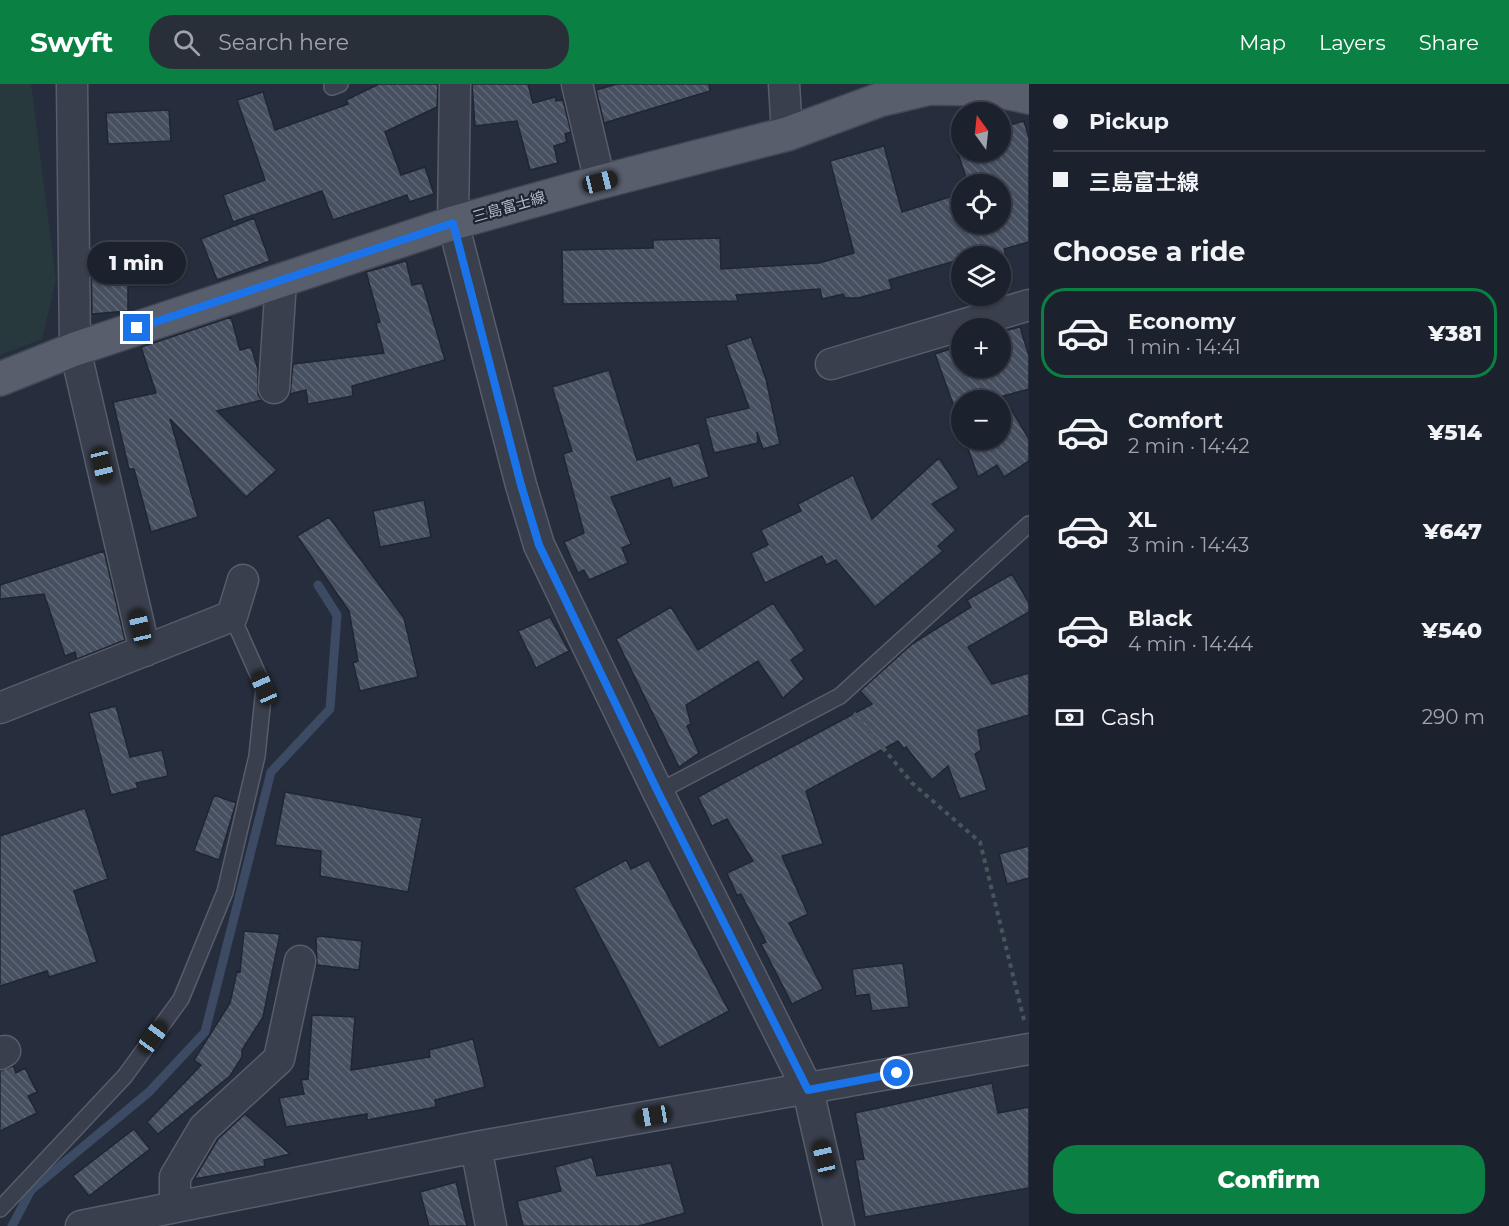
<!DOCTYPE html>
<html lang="en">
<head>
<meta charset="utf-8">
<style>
  body { margin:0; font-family:Montserrat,"Noto Sans JP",sans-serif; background:#292f39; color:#f1f3f6; height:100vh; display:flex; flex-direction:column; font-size:22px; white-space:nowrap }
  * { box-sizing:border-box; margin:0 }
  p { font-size:20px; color:#a0a4aa }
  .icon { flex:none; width:33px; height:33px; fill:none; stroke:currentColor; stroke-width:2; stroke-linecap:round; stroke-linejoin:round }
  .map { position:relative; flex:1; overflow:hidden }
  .drawer { display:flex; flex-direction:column; background:#1c222d; width:480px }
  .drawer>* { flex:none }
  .guide { display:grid; align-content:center; height:132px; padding:0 24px; background:#1c222d }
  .needle { width:39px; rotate:345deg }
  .buttons { position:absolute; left:951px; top:18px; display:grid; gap:12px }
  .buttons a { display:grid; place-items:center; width:60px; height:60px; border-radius:50%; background:#1c222d; box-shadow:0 2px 4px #0004,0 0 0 2px #3a3f49; font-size:30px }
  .end { position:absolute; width:27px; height:27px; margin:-14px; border:8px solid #1a73e8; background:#fff; box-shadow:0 0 0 3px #fff }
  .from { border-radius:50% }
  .bubble { position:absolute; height:42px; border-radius:21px; background:#1c222d; box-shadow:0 2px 4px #0004,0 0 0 2px #3a3f49; font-size:20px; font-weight:800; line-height:42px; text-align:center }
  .car { position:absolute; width:18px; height:36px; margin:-18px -9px; border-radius:8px; box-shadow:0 0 4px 2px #0007; background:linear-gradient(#222 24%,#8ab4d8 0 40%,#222 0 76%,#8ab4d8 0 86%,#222 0) }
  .guide b { display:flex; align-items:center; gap:21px; height:57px; font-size:22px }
  .guide b+b { border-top:2px solid #3a3f49 }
  .guide i { width:15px; height:15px; background:#f1f3f6 }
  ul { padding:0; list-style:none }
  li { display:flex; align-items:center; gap:18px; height:90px; margin:0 12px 9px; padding:0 12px; border:3px solid transparent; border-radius:24px }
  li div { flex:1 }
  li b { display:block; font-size:22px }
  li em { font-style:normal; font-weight:800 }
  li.current { border-color:#0b8043 }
  li>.icon { width:54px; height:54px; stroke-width:1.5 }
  h2 { padding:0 24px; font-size:27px; line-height:72px }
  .pay { display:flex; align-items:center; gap:15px; height:66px; padding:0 24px; font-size:22px }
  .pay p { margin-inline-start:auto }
  .cta { display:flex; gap:12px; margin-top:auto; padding:12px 24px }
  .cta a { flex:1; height:69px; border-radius:24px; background:#0b8043; color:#fff; font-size:24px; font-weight:800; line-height:69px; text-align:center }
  header { display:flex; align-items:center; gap:36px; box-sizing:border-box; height:84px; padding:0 30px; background:#0b8043; color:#fff }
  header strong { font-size:28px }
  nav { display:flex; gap:33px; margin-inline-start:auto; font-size:21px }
  .search { width:420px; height:54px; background:#292f39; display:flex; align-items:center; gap:15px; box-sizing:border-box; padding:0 21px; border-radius:24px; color:#a0a4aa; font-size:22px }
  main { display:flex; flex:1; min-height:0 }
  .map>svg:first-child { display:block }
</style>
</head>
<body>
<header>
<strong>Swyft</strong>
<div class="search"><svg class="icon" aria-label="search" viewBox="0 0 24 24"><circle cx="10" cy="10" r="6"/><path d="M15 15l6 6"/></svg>Search here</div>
<nav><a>Map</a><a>Layers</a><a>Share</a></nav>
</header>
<main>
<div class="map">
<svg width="1029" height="1142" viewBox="0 0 1029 1142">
  <defs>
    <pattern id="building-back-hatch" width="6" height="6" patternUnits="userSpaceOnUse" patternTransform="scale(1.5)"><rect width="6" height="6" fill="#475060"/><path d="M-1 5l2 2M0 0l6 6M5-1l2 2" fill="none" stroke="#5f6775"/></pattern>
  </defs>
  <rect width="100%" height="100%" fill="#262d3c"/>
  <!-- grass -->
  <path fill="#28393d" d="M0,0H31L56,196L42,255L0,271Z"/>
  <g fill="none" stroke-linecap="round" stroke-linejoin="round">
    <!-- stream -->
    <path stroke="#3c4a64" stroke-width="9" d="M12,1142L31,1106L149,1008L205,948L271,688L330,625L337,531L318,501"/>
  </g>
  <!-- building -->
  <path fill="url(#building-back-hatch)" stroke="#202633" stroke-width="1.5" d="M379,0H438L437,23L385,48L401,91L425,83L434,110L409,118L407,111L333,136L322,107L233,138L223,111L265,96L237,16L263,8L275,46L348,20L346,16Z
    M472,0H528L533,19L555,13L556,17L563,16L571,48L565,50L567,58L554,62L558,79L530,86L517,37L475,42Z
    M617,0H709L710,7L604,39L596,6Z
    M169,26L171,57L108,60L106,29Z
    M1024,37L1029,54V158L1004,165L1006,172H962V175L889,196L892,205L858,214H845L843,210L822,215L820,205L736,211L738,217L563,220L562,166L653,164V156L720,154L721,185L819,179L854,169L830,77L884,62L902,128L962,109V140H1000V100H968L954,57L962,55V68H1000V44Z
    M254,134L270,177L217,196L201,155Z
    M128,168V227L92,230L91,169Z
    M406,177L412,201L422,199L445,276L352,302L353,312L308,320L306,306L290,310L293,280L384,269L376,239L380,238L366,188Z
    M231,233L240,266L251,263L258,285V311L262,316L217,327L277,386L246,413L170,335L198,433L151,448L134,385H129L113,318L156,309L141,263Z
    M1020,243L1029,272V305L1003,312L1029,355V377L1004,393L997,381L978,393L965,356H1000V316H962V345L935,270L962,261V284H1000V248Z
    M751,253L766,295L780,360L763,365L757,348L758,359L714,369L705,334L749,324L726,261Z
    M609,286L637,376L699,359L709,393L673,404L670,394L611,413L631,460L622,464L628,479L589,496L584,486L578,489L564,458L584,449L563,370L572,367L552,303Z
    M939,374L959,404L932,420L956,446L938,462L943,467L875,523L836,476L826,481L822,472L765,499L751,469L768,461L761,446L801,427L798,420L853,391L872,435Z
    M424,416L431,453L380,463L373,427Z
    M329,433L404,534L418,593L360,607L353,579L358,577L349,527L297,452Z
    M104,467L125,556L77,575L75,568L65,572L44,510L0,515V501Z
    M1012,490L1029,519V528L968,563L992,600L1029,589V631L978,646L981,666L975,670L987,706L960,715L948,682L932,696L906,663L904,665L898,657L806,707L823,760L782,772L808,830L789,839L823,905L792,920L761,860L766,858L741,810L737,811L727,789L753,777L727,735L712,742L698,713L872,620L860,607L912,560L971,523L967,516Z
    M773,519L805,566L791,576L804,595L783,614L758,577L686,621L691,640L687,642L699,669L679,683L616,555L671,523L698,566Z
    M550,533L569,567L536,584L518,547Z
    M116,622L130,673L162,666L168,692L136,699L138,704L111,711L89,629Z
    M285,708L422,734L408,808L320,792L321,767L275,761Z
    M214,711L236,719L219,776L194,767Z
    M85,724L108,795L74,807L97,878L49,893L47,887L0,902V752Z
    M1029,762V794L1007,800L999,770Z
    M626,776L631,785L649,776L729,927L659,964L574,804Z
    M244,847L280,850L263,933L242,966V973L230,992L158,1050L147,1038L201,981L194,976L230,919L237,887L240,888Z
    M319,852L362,857L359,886L317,881L316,854Z
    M903,879L909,923L872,927L869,910L856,912L852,885Z
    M312,931L355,933L351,986L430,973L429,966L473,955L485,1003L435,1016L436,1023L367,1036V1030L286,1043L279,1014L304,1010L301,996L308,995Z
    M13,982L16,989L25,984L37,1008L28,1012L37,1029L0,1047V987Z
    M992,999L998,1029L1029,1023V1104L865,1133L855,1076L864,1075L855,1029Z
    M245,1030L290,1070L264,1076L265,1082L194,1095L218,1055Z
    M134,1045L150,1065L89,1112L73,1092Z
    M592,1073L597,1092L671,1079L685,1129L639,1142H523L517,1117L561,1107L555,1083Z
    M456,1098L467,1142H429L420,1108Z"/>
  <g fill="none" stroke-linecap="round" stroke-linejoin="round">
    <!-- lane casing -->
    <g stroke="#575d6a" stroke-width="18">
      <path id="lane" d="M332,3L340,0
        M658,708L840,612L1029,440
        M0,1125L125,992L181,915L225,808L257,672L264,604L232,532"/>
    </g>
    <!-- street casing -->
    <g stroke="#575d6a" stroke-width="33">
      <path id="street" d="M72,0L75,265L145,567
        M455,0L453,139L521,401L539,461L658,708L808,1006L839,1142
        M577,0L600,98
        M784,0L787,50
        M831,280L1029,221
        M274,304L281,197
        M0,624L232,532L243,496
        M0,970L5,967
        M476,1063L491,1142
        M175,1123V1093L204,1044L279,975L300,877
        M81,1142L476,1063L1029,965"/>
    </g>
    <!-- primary casing -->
    <g stroke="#424855" stroke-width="36">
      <path id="primary" d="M0,295L75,265L453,139L600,98L787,50L879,16L930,4L990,5L1029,13"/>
    </g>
    <!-- path -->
    <path stroke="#46565a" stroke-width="4" stroke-dasharray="4.5 4.5" stroke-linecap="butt" d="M854,629L912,699L980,758L1024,936"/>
    <!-- lane -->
    <use href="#lane" stroke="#393f4c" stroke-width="15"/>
    <!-- street -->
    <use href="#street" stroke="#393f4c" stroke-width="30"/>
    <!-- primary -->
    <use href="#primary" stroke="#585e6c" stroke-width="33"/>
  </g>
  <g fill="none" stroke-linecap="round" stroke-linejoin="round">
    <!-- route -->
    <path stroke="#1a73e8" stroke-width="8" d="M137,244L453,139L521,401L539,461L658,708L808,1006L897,989"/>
  </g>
  <g text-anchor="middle" stroke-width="4.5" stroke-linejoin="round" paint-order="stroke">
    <!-- street labels -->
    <g font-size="15" fill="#b5bbc7" stroke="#1e2431">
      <text transform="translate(509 123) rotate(-16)" y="5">三島富士線</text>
    </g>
  </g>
</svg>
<div class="buttons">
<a><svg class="needle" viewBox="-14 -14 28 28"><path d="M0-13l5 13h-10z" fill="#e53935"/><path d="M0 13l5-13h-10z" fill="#a0a4aa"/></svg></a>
<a><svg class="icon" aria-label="locate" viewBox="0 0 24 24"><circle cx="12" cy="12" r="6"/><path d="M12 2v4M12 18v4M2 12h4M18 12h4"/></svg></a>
<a><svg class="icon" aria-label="layers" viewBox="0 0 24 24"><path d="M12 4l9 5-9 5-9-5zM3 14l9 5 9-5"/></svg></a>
<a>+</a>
<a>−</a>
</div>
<i class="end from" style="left:897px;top:989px"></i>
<i class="end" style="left:137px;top:244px"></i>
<div class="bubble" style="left:87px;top:158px;width:99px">1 min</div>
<i class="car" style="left:600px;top:98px;rotate:76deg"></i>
<i class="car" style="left:102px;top:381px;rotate:166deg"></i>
<i class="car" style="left:140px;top:543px;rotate:347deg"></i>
<i class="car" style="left:264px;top:604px;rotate:336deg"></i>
<i class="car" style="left:153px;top:953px;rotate:36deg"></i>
<i class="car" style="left:653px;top:1032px;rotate:260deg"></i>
<i class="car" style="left:824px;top:1074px;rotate:347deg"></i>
</div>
<section class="drawer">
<div class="guide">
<b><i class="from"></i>Pickup</b>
<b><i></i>三島富士線</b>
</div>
<h2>Choose a ride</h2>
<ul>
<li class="current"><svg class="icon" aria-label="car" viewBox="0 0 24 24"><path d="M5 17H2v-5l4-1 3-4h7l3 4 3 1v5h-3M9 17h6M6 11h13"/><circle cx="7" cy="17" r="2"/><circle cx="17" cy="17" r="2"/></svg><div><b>Economy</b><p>1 min · 14:41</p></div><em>¥381</em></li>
<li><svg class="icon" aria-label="car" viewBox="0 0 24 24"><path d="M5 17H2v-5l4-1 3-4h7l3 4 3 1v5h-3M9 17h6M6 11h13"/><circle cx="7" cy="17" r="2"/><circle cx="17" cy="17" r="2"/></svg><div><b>Comfort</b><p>2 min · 14:42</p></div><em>¥514</em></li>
<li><svg class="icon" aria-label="car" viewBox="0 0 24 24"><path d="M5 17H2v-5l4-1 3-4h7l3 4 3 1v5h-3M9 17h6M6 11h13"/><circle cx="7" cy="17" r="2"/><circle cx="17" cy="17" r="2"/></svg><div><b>XL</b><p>3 min · 14:43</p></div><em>¥647</em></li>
<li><svg class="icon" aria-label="car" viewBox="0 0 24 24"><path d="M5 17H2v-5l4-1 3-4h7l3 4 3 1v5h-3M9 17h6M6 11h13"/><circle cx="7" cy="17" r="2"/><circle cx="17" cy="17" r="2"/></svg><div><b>Black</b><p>4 min · 14:44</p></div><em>¥540</em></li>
</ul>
<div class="pay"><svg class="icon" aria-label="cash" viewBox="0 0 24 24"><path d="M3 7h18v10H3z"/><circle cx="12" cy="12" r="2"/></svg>Cash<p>290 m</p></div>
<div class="cta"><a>Confirm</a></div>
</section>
</main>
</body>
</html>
